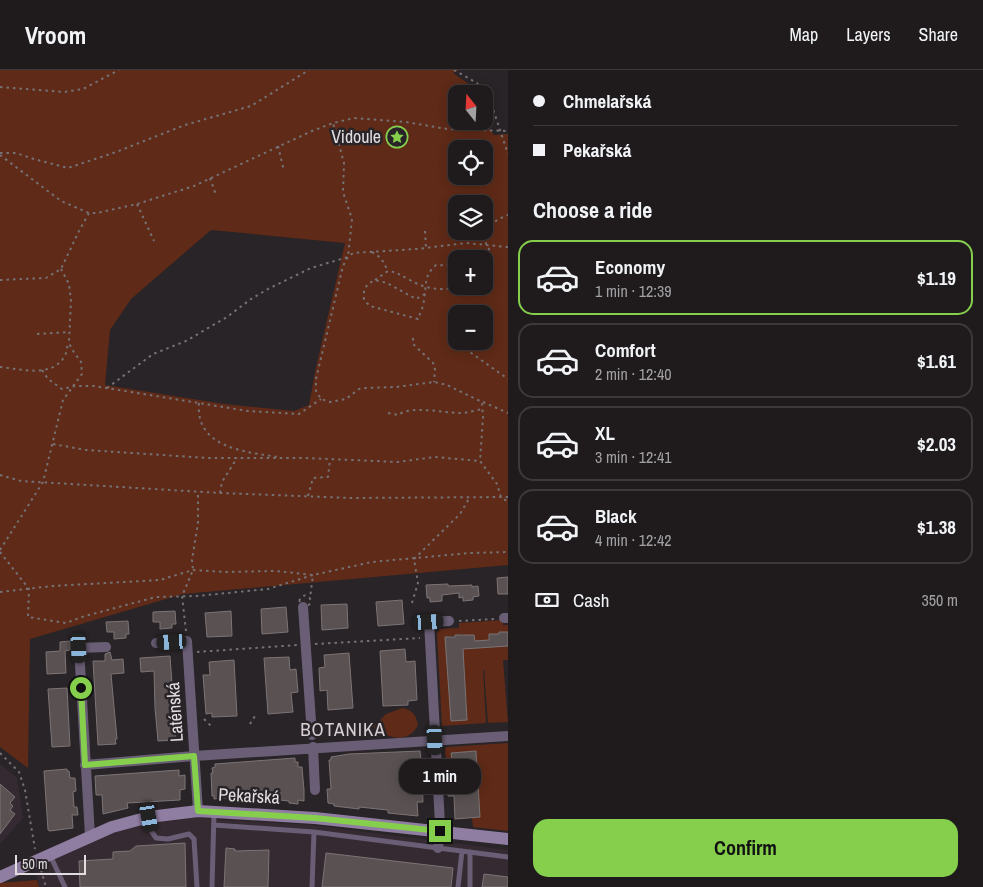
<!DOCTYPE html>
<html lang="en">
<head>
<meta charset="utf-8">
<style>
  body { margin:0; font-family:"Archivo Narrow",sans-serif; background:#2c282a; color:#f1f3f6; height:100vh; display:flex; flex-direction:column; font-size:19px; white-space:nowrap }
  * { box-sizing:border-box; margin:0 }
  p { font-size:16px; color:#a1a1a4 }
  .icon { flex:none; width:28px; height:28px; fill:none; stroke:currentColor; stroke-width:2; stroke-linecap:round; stroke-linejoin:round }
  .map { position:relative; flex:1; overflow:hidden }
  .panel { display:flex; flex-direction:column; background:#1f1b1d; width:475px }
  .panel>* { flex:none }
  .guide { display:grid; align-content:center; height:110px; padding:0 25px; background:#1f1b1d }
  .needle { width:32px; rotate:342deg }
  .fabs { position:absolute; left:448px; top:15px; display:grid; gap:10px }
  .fabs a { display:grid; place-items:center; width:45px; height:45px; border-radius:10px; background:#1f1b1d; box-shadow:0 2px 12px #0003,0 0 0 1px #3c393b; font-size:25px }
  .scale { position:absolute; left:15px; bottom:12px; width:71px; box-sizing:border-box; padding-left:5px; border:2px solid #e1dde0; border-top:0; font-size:14px; line-height:18px; white-space:nowrap; color:#e1dde0; -webkit-text-stroke:4px #292427; paint-order:stroke }
  .end { position:absolute; width:22px; height:22px; margin:-11px; border:6px solid #85cf4c; background:#111; box-shadow:0 0 0 2px #111 }
  .from { border-radius:50% }
  .bubble { position:absolute; height:35px; border-radius:15px; background:#1f1b1d; box-shadow:0 2px 12px #0003,0 0 0 1px #3c393b; font-size:16px; font-weight:800; line-height:35px; text-align:center }
  .car { position:absolute; width:15px; height:30px; margin:-15px -8px; border-radius:6px; box-shadow:0 0 4px 1px #0007; background:linear-gradient(#222 24%,#8ab4d8 0 40%,#222 0 76%,#8ab4d8 0 86%,#222 0) }
  .guide b { display:flex; align-items:center; gap:18px; height:48px; font-size:19px }
  .guide b+b { border-top:1px solid #3c393b }
  .guide i { width:12px; height:12px; background:#f1f3f6 }
  ul { padding:0; list-style:none }
  li { display:flex; align-items:center; gap:15px; height:75px; margin:0 10px 8px; padding:0 15px; border:2px solid #3c393b; border-radius:15px }
  li div { flex:1 }
  li b { display:block; font-size:19px }
  li em { font-style:normal; font-weight:800 }
  li.current { border-color:#85cf4c }
  li>.icon { width:45px; height:45px; stroke-width:1.5 }
  h2 { padding:0 25px; font-size:22px; line-height:60px }
  .pay { display:flex; align-items:center; gap:12px; height:55px; padding:0 25px; font-size:19px }
  .pay p { margin-inline-start:auto }
  .action { display:flex; gap:10px; margin-top:auto; padding:10px 25px }
  .action a { flex:1; height:58px; border-radius:15px; background:#85cf4c; color:#111; font-size:20px; font-weight:800; line-height:58px; text-align:center }
  header { display:flex; align-items:center; gap:30px; box-sizing:border-box; height:70px; padding:0 25px; background:#1f1b1d; border-bottom:1px solid #3c393b }
  header strong { font-size:24px }
  nav { display:flex; gap:28px; margin-inline-start:auto; font-size:18px }
  main { display:flex; flex:1; min-height:0 }
  .map>svg:first-child { display:block }
</style>
</head>
<body>
<header>
<strong>Vroom</strong>
<nav><a>Map</a><a>Layers</a><a>Share</a></nav>
</header>
<main>
<div class="map">
<svg width="508" height="817" viewBox="0 0 508 817">
  <rect width="100%" height="100%" fill="#292427"/>
  <!-- built -->
  <path fill="#352a31" d="M0,694L17,708L23,748L0,774Z
    M203,746L210,749L311,755L508,780V817H39L35,798L108,764L158,751Z"/>
  <!-- green -->
  <path fill="#5f2a17" fill-rule="evenodd" d="M0,0H459L453,3L476,19L480,24H456V51H484V28L490,35V50L487,56L494,65L508,64V495L183,524L30,569L28,698L0,677ZM456,79H484V106H456ZM456,134H484V161H456ZM211,160L345,173L315,302L309,335L294,341L224,334L105,315L110,260L131,229ZM456,189H484V216H456ZM456,244H484V271H456Z
    M503,550V555H508V563V562H499V564H489L487,577L508,576V590H503L508,652L488,653L484,600H483L486,653L442,656L437,563L440,559L459,558V553ZM464,564V566L474,565L475,578L446,580L445,567ZM447,593H464L467,650L451,651Z
    M402,638C412,640 416,644 418,655C408,675 386,668 373,657L386,644Z
    M508,673V761L473,757L472,748L480,747L476,681L451,683L452,689H446L445,679L447,677Z
    M37,810L39,817H0V813Z"/>
  <!-- building -->
  <path fill="#595152" stroke="#7c7475" d="M508,507V524H498L497,508Z
    M448,514V516L472,515V517L478,516L479,526L473,527V530L463,531V527L459,528V523L442,525V531L430,532V528H427L426,515Z
    M402,530L404,554L378,556L376,532Z
    M347,534L348,558L322,560L321,535Z
    M286,537L288,562L262,564L261,539Z
    M175,541L176,554H172V558L160,559V552H153V542Z
    M231,541L232,566L207,567L205,543Z
    M128,551L129,564H126V568L114,569V562H107L106,552Z
    M499,562H508V576L463,579L467,650L451,651L445,567H455V565H474L475,571L489,570V564H499Z
    M70,571V580L65,581L66,603L47,604L46,582L60,581V572Z
    M405,579L406,592L415,591L417,630L408,631V635L383,636L380,581Z
    M110,582L112,590L123,589L124,603L111,604L117,669H115L116,674L98,675L93,591H105V584Z
    M349,583L353,638L328,640L327,620L320,621L319,598L325,597L324,585Z
    M170,586L176,670L158,671L155,638L154,601L141,602L140,588Z
    M289,587L290,600L296,599L298,622L291,623L293,642L268,644L264,588Z
    M234,590L237,646L212,647V643L206,644L203,605H210L209,592Z
    M67,618L70,676L52,677L48,619Z
    M420,681L421,691H415L416,706H422L423,732H417L418,746L388,743V740L359,737V739L334,736V734L328,733L327,719H331L329,690H331V687L349,684Z
    M476,681L480,747L455,749L454,726H448L446,689H452L451,683Z
    M295,688V692H298V697H302L304,720V731L298,730V734L289,733V731L270,729V723L244,724V727L224,728L214,729V726H212L211,703H213L212,698L215,697V694Z
    M67,699V701H69L70,708H75L76,721L73,722L74,737H77L78,745H72L73,758L50,761L48,760L44,701Z
    M179,700V706L185,705V719L180,720V730L127,733L128,738L103,744L102,725H96L95,706Z
    M0,714L15,727L10,733L13,736L10,740L15,744L0,764Z
    M185,773L186,817H80L79,791L113,789V782L130,781L136,776Z
    M226,778L235,779V781L269,780L268,817H224Z
    M326,783L453,798L451,817H322Z
    M484,804L508,807V817H482Z"/>
  <g fill="none" stroke-linecap="round" stroke-linejoin="round">
    <!-- path -->
    <path stroke="#767174" stroke-width="2" stroke-dasharray="2.5 4" stroke-linecap="butt" d="M454,0L477,13L491,33L508,84
      M0,17L64,22L83,19L119,0
      M278,76L284,101
      M0,83H16L34,89L68,98L116,82L185,55L251,36L309,0
      M0,85L61,131L89,143
      M210,108L216,125
      M137,134L154,171
      M453,145H456
      M484,153L491,156
      M425,161L426,178
      M508,177L466,173L417,179L353,183L348,187L343,196L316,309V321L321,329L330,332L346,329L359,319L366,318L396,317L434,312L447,315L482,332L483,347L480,391L497,414L501,427L508,432
      M372,182L381,188L388,201
      M484,191L490,184L489,179L486,175C487,156 491,152 508,145
      M0,210L46,208L61,199L79,161L89,143H97L137,134L194,116L312,61L333,53L354,48L406,52L447,59L508,61
      M375,210L388,201C397,202 402,206 410,210C427,220 444,221 463,216
      M425,224L416,229L387,213L375,210C365,215 363,219 364,230L370,236L418,249C420,243 424,236 424,229C427,214 423,207 436,195L456,196
      M37,264L69,262
      M413,268V274L434,294L435,300L434,312
      M460,275L508,309
      M0,297C20,299 52,308 64,287C67,283 67,277 68,272
      M42,300L48,309L62,319L75,316H94L248,341L299,344L321,329
      M107,318L153,284L186,271L227,247L251,229L268,219L311,198L348,187L352,149L343,122L344,93L333,53
      M483,332L508,343
      M199,333C195,378 246,382 278,387
      M388,343L398,345C412,335 443,343 460,343C468,343 476,340 483,339
      M53,374L86,380L208,388H305L398,392L435,387L480,391
      M0,405L21,411L220,423L352,428L508,427
      M220,423L222,412L237,388
      M308,426L313,408L328,407L330,389
      M0,480L43,412L63,330L82,304L81,292L71,278L69,271L71,231L69,214L61,199
      M0,482L29,519L28,547L66,553L85,546L156,527L196,526L268,519L313,505L310,528
      M414,489L460,444L470,427
      M0,522L53,516L160,510L193,500L225,502L276,501L313,505L372,492L470,483L508,482
      M299.5 531a5.5 5.5 0 1 1 11 0a5.5 5.5 0 1 1-11 0Z
      M412,533L418,513L414,489
      M459,551L494,549
      M186,561L182,526L193,500L192,490L198,453V422
      M315,574L420,568
      M197,582L297,575
      M204,649L211,656
      M250,654L255,646
      M0,683L19,702L25,720L35,779
      M41,800L46,817"/>
    <!-- lane -->
    <path stroke="#695e75" stroke-width="5" d="M149,747L152,762L156,768L168,769L189,764L194,769L197,817
      M214,755L314,762L508,787
      M470,782V817
      M50,785L65,817
      M212,817L214,743
      M312,817L314,762
      M458,817L462,781"/>
    <!-- street -->
    <path stroke="#695e75" stroke-width="10" d="M303,537L312,665
      M504,548H508
      M156,573L187,571L198,741
      M313,677L315,720
      M85,695L194,686L508,666
      M90,766L79,578L106,577
      M438,778L440,754L429,552L449,551"/>
    <!-- secondary -->
    <path stroke="#907da2" stroke-width="12" d="M0,807L112,757L149,747L198,741L315,748L508,769"/>
  </g>
  <g fill="none" stroke-linecap="round" stroke-linejoin="round">
    <!-- route -->
    <path stroke="#85cf4c" stroke-width="6" d="M81,618L85,695L194,686L198,741L315,748L440,761"/>
  </g>
  <!-- icons -->
  <defs>
    <g id="sight-ring" transform="scale(1.125)"><circle r="9.5" fill="#292427" stroke="#85cf4c" stroke-width="1.5"/><path d="M0-6L1.8-2.2L6-1.7L2.9 1.2L3.7 5.4L0 3.3L-3.7 5.4L-2.9 1.2L-6-1.7L-1.8-2.2Z" fill="#85cf4c"/></g>
  </defs>
  <g fill-rule="evenodd">
    <use href="#sight-ring" x="397" y="67"/>
  </g>
  <g text-anchor="middle" stroke-width="5" stroke-linejoin="round" paint-order="stroke">
    <!-- poi labels -->
    <g font-size="18" fill="#e1dde0" stroke="#292427" text-anchor="end">
      <text x="381" y="73">Vidoule</text>
    </g>
    <!-- street labels -->
    <g font-size="18" fill="#e1dde0" stroke="#292427">
      <text transform="translate(175 642) rotate(-94)" y="6">Laténská</text>
      <text transform="translate(249 726) rotate(3)" y="6">Pekařská</text>
    </g>
    <!-- neighbourhood labels -->
    <g font-size="19" letter-spacing="1" fill="#d7cfd4" stroke="#292427">
      <text x="343" y="666">BOTANIKA</text>
    </g>
  </g>
</svg>
<div class="fabs">
<a><svg class="needle" viewBox="-14 -14 28 28"><path d="M0-13l5 13h-10z" fill="#e53935"/><path d="M0 13l5-13h-10z" fill="#a1a1a4"/></svg></a>
<a><svg class="icon" aria-label="locate" viewBox="0 0 24 24"><circle cx="12" cy="12" r="6"/><path d="M12 2v4M12 18v4M2 12h4M18 12h4"/></svg></a>
<a><svg class="icon" aria-label="layers" viewBox="0 0 24 24"><path d="M12 4l9 5-9 5-9-5zM3 14l9 5 9-5"/></svg></a>
<a>+</a>
<a>−</a>
</div>
<div class="scale">50 m</div>
<i class="end from" style="left:81px;top:618px"></i>
<i class="end" style="left:440px;top:761px"></i>
<div class="bubble" style="left:399px;top:689px;width:82px">1 min</div>
<i class="car" style="left:429px;top:552px;rotate:87deg"></i>
<i class="car" style="left:172px;top:572px;rotate:267deg"></i>
<i class="car" style="left:79px;top:578px;rotate:177deg"></i>
<i class="car" style="left:435px;top:670px;rotate:177deg"></i>
<i class="car" style="left:149px;top:747px;rotate:170deg"></i>
</div>
<section class="panel">
<div class="guide">
<b><i class="from"></i>Chmelařská</b>
<b><i></i>Pekařská</b>
</div>
<h2>Choose a ride</h2>
<ul>
<li class="current"><svg class="icon" aria-label="car" viewBox="0 0 24 24"><path d="M5 17H2v-5l4-1 3-4h7l3 4 3 1v5h-3M9 17h6M6 11h13"/><circle cx="7" cy="17" r="2"/><circle cx="17" cy="17" r="2"/></svg><div><b>Economy</b><p>1 min · 12:39</p></div><em>$1.19</em></li>
<li><svg class="icon" aria-label="car" viewBox="0 0 24 24"><path d="M5 17H2v-5l4-1 3-4h7l3 4 3 1v5h-3M9 17h6M6 11h13"/><circle cx="7" cy="17" r="2"/><circle cx="17" cy="17" r="2"/></svg><div><b>Comfort</b><p>2 min · 12:40</p></div><em>$1.61</em></li>
<li><svg class="icon" aria-label="car" viewBox="0 0 24 24"><path d="M5 17H2v-5l4-1 3-4h7l3 4 3 1v5h-3M9 17h6M6 11h13"/><circle cx="7" cy="17" r="2"/><circle cx="17" cy="17" r="2"/></svg><div><b>XL</b><p>3 min · 12:41</p></div><em>$2.03</em></li>
<li><svg class="icon" aria-label="car" viewBox="0 0 24 24"><path d="M5 17H2v-5l4-1 3-4h7l3 4 3 1v5h-3M9 17h6M6 11h13"/><circle cx="7" cy="17" r="2"/><circle cx="17" cy="17" r="2"/></svg><div><b>Black</b><p>4 min · 12:42</p></div><em>$1.38</em></li>
</ul>
<div class="pay"><svg class="icon" aria-label="cash" viewBox="0 0 24 24"><path d="M3 7h18v10H3z"/><circle cx="12" cy="12" r="2"/></svg>Cash<p>350 m</p></div>
<div class="action"><a>Confirm</a></div>
</section>
</main>
</body>
</html>
